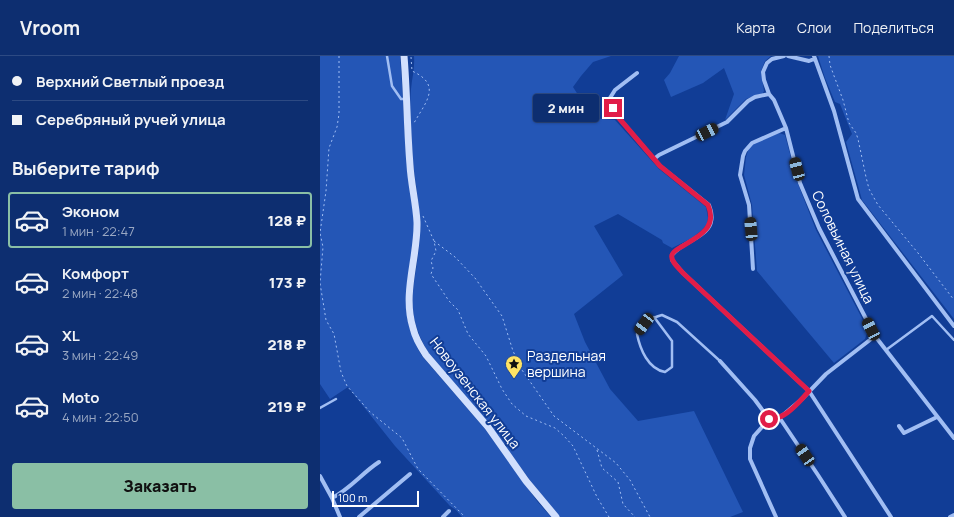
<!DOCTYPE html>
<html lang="ru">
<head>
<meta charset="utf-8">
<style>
  body { margin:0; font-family:Manrope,sans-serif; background:#1b3a78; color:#f1f3f6; height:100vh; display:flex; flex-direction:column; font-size:15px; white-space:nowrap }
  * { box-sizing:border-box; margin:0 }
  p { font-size:13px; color:#9aa8c3 }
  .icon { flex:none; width:22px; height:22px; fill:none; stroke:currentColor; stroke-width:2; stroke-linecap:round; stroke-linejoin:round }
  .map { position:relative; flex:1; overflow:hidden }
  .side { display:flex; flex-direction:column; background:#0d2e70; width:320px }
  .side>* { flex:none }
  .guide { display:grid; align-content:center; height:88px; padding:0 12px; background:#0d2e70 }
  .scale { position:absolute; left:12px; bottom:10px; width:87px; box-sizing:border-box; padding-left:4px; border:2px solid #fff; border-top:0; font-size:11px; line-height:14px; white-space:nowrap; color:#fff; -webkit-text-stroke:3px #113d96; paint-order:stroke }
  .end { position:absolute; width:18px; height:18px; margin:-9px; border:5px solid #e11d48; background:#fff; box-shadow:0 0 0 2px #fff }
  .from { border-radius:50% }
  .bubble { position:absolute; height:28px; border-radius:4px; background:#0d2e70; box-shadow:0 1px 3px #0004,0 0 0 1px #2d4a83; font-size:13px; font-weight:800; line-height:28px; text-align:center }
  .car { position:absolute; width:12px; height:24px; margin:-12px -6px; border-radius:5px; box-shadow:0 0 3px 1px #0007; background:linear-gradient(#222 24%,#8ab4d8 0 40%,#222 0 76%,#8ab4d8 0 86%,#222 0) }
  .guide b { display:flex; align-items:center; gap:14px; height:38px; font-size:15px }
  .guide b+b { border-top:1px solid #2d4a83 }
  .guide i { width:10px; height:10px; background:#f1f3f6 }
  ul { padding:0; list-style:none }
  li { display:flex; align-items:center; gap:12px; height:56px; margin:0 8px 6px; padding:0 4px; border:2px solid transparent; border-radius:4px }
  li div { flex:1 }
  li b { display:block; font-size:15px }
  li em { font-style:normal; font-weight:800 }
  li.active { border-color:#8abfa5 }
  li>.icon { width:36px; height:36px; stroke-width:1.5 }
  h2 { padding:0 12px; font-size:18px; line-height:48px }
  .action { display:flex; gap:8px; margin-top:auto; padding:8px 12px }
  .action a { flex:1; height:46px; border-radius:4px; background:#8abfa5; color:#111; font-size:16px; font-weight:800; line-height:46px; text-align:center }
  header { display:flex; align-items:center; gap:24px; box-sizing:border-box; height:56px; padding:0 20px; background:#0d2e70; border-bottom:1px solid #2d4a83 }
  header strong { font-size:19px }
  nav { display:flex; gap:22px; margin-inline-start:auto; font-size:14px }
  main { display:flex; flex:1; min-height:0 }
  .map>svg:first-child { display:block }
</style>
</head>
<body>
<header>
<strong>Vroom</strong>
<nav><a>Карта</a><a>Слои</a><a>Поделиться</a></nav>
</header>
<main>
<section class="side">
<div class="guide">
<b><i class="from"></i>Верхний Светлый проезд</b>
<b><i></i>Серебряный ручей улица</b>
</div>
<h2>Выберите тариф</h2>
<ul>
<li class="active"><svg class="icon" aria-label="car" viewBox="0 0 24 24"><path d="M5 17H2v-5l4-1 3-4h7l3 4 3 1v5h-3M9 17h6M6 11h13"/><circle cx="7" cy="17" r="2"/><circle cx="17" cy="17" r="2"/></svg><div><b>Эконом</b><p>1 мин · 22:47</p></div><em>128 ₽</em></li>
<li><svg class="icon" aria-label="car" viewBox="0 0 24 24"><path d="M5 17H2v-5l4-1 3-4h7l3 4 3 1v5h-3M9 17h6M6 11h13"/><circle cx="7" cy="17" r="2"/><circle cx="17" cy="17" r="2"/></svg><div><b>Комфорт</b><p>2 мин · 22:48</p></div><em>173 ₽</em></li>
<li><svg class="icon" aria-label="car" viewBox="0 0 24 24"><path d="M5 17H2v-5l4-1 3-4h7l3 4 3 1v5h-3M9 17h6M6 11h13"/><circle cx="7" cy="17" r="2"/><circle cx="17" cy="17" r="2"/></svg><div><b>XL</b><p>3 мин · 22:49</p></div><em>218 ₽</em></li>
<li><svg class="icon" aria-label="car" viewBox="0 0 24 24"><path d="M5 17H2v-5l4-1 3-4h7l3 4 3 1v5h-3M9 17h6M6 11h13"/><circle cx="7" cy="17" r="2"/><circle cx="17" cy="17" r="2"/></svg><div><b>Moto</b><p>4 мин · 22:50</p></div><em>219 ₽</em></li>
</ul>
<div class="action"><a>Заказать</a></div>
</section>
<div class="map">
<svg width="634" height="461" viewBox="0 0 634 461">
  <rect width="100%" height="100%" fill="#113d96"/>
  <!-- green -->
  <path fill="#2456b6" d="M0,0H80C83,36 84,73 87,109C88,128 94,148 94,167C94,218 72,251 102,300L165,373L217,445L231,461H142L136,454L130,450L75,390L28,331L10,343L0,328Z
    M94,0H291L273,6L261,20L253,31L273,62L295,64L339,113L386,151L388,162L387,168L382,174L372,182L352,192L343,187L342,184L298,158L274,170L303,219L254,258L265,286L290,333L318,365L374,355L423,456L410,461H240L209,423L170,370L108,296C79,248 100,222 100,172C100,145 93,118 92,91C91,72 89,52 91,33C92,22 95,12 94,0Z
    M359,0H451L445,5L441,15L444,35L443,37L426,43L405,64L414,38L404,12L383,27L351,41L344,24L350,17Z
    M498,0H634V263L542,144L526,86L532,78L520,48L515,46L505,22Z
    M459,77L465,79L478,128L496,174L548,274L545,283L514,307L437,215L432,149L424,119L426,101L429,92L433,88Z"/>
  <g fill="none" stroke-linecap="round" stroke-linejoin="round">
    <!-- path -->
    <path stroke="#a1bef3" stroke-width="1" stroke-dasharray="2 3" stroke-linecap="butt" d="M19,0V58L17,71L9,92L6,135L0,177L3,191L0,227L6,264L14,278L21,316L27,330L50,356L82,382L98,413L145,461
      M509,0L510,9L523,44L529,67L536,77L538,83L546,121L549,133L558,149L598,197L634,244
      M91,1L92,15C123,29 105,47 94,67
      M103,160L114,185L116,195L111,205L113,212L111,218L129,245L138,254L148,278L166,300L182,333L192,348L206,360L235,372L244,380L253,390L277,441L289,461
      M114,185L135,201L155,222L167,239L182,260L193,295L202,314L234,360L296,407L310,424L330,461
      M277,394L282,412L298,426L303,448L315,461"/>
    <!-- service -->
    <path stroke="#a1bef3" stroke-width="2.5" d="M67,0L72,30L81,43H86
      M334,261L352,285V311L345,316C328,313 320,293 317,278C324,268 330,262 342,259L357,266L400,305
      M566,294L612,260L634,284
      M0,352L16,343"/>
    <!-- minor -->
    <path stroke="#a1bef3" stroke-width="4" d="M464,0L452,3L447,7L443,16L444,24L449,38L454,44L466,72L480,127L499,172L555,280L634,382
      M468,0L489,5L494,3
      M494,0L514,55L538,143L634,270
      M317,17L295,34L290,42L298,61L340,110L389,149C402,181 364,182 352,199V204L363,217L489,335L571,461
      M334,103L339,99L407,66L428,45L435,41L449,38
      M433,213L429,149L420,119L423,100L425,95L432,87L466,72
      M400,305L435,344L449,363
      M459,361L498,419L525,461
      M579,370L584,377L617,361
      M0,420L12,442L20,461
      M12,442C30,433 42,417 59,406
      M39,461L90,418
      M123,461L129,455
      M456,461L430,403V392L434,380L449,363L459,361L463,359L482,343L506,318L555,280
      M630,461L634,459"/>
    <!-- secondary -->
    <path stroke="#d1dffd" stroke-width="7" d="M84,0C87,36 87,73 90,109C91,128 96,147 97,166C98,201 82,237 93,272C95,281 100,290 106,299L168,371L206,425L236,461"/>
  </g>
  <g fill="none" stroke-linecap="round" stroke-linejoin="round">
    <!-- route -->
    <path stroke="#e11d48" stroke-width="5" d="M293,52L298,61L340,110L388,149C398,172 378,181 361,191C358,193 353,195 352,199C350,205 359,212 363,217L489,335C483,342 468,359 459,361C455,362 452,362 449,363"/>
  </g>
  <!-- icons -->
  <defs>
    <g id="sight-pin" transform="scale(0.9)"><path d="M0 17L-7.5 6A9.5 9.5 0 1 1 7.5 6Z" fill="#ffe364" stroke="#113d96"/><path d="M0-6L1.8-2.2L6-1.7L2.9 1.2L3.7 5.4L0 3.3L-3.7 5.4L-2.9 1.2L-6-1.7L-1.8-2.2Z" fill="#111"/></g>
  </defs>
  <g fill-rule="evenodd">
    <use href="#sight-pin" x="194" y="308"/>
  </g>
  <g text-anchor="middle" stroke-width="4" stroke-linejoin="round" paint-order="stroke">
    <!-- street labels -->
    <g font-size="14" fill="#fff" stroke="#113d96">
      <text transform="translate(523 191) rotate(64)" y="5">Соловьиная улица</text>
      <text transform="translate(155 337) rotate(52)" y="5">Новоузенская улица</text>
    </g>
    <!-- poi labels -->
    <g font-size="14" fill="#fff" stroke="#113d96" text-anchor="start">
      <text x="207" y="305">Раздельная<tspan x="207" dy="16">вершина</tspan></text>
    </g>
  </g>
</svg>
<div class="scale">100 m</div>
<i class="end from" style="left:449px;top:363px"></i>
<i class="end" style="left:293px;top:52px"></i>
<div class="bubble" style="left:213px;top:38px;width:66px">2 мин</div>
<i class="car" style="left:387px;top:76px;rotate:63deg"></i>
<i class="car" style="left:477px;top:113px;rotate:345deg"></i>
<i class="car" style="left:431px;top:173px;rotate:355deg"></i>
<i class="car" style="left:324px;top:268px;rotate:217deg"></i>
<i class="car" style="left:551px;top:273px;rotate:333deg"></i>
<i class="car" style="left:485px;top:399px;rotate:326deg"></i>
</div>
</main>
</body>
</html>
